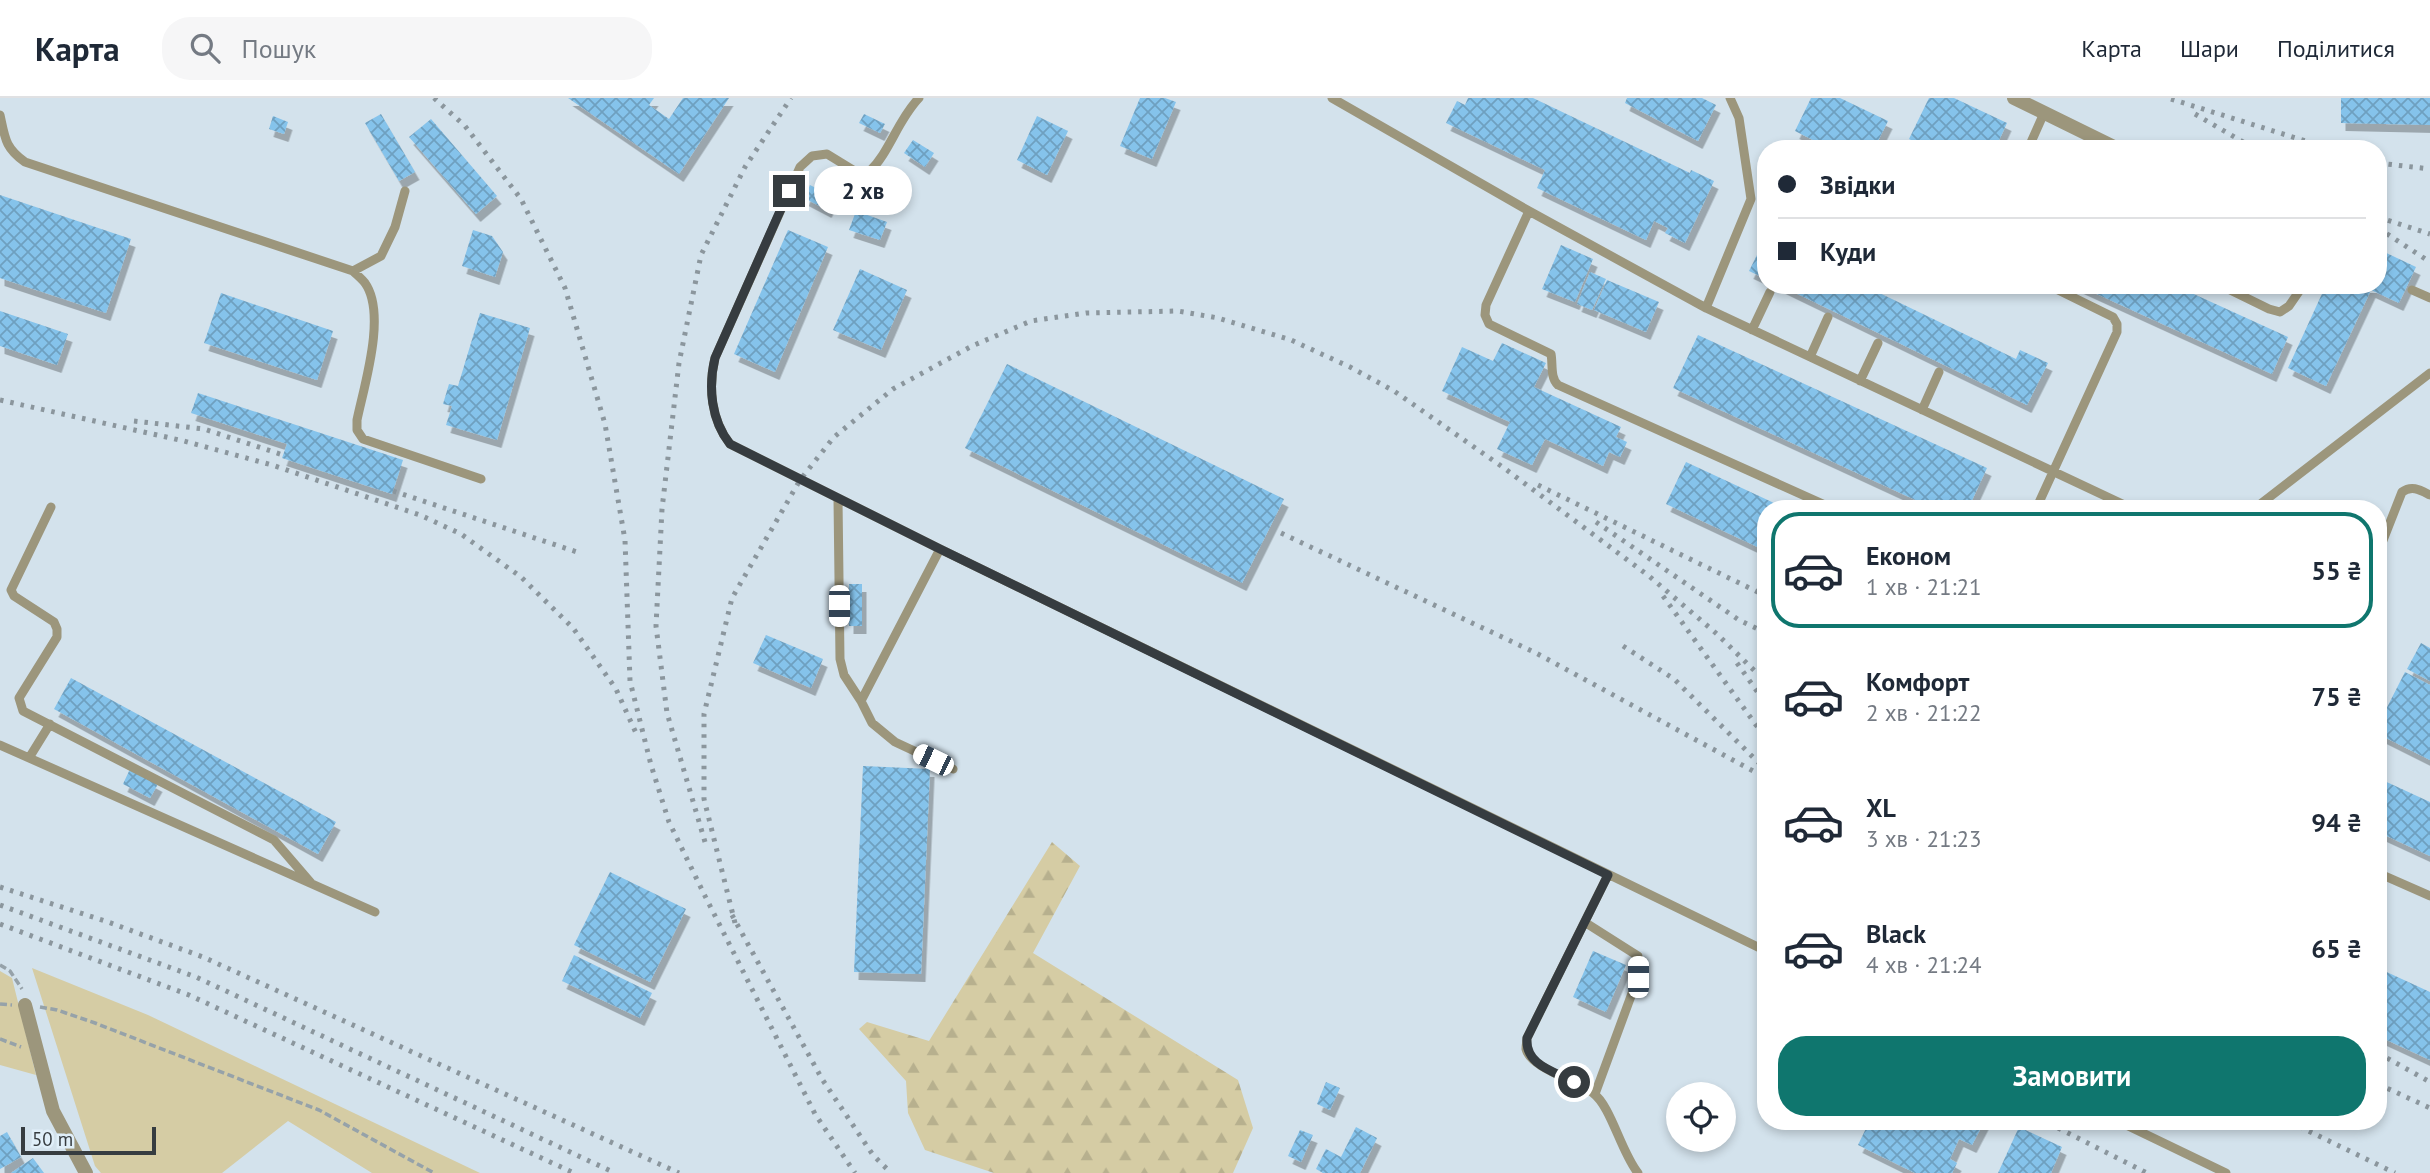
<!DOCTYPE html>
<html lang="uk">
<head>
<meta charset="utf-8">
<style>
  body { margin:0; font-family:"PT Sans",sans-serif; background:#f6f6f7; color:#1f2937; height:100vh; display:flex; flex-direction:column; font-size:26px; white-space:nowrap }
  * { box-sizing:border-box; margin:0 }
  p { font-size:23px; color:#747a83 }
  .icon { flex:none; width:38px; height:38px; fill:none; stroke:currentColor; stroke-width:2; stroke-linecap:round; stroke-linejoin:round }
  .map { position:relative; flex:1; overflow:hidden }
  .side { position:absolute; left:1757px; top:402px; width:630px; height:630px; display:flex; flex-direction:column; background:#fff; border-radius:28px; box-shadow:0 4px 10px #0003 }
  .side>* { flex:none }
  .guide { position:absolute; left:1757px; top:42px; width:630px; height:154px; border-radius:28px; box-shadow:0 4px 10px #0003; display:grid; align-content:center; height:154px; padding:0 21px; background:#fff }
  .buttons { position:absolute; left:1666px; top:984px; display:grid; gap:14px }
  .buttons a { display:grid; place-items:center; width:70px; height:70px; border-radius:50%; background:#fff; box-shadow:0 4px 10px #0003; font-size:35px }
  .scale { position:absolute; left:21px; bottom:18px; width:135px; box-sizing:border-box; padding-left:7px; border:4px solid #363c40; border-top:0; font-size:19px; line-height:24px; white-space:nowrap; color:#363c40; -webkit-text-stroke:5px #e0eff9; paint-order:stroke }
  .end { position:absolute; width:32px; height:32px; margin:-16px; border:9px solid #363c40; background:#fff; box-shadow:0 0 0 4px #fff }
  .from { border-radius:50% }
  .bubble { position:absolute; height:49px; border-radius:24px; background:#fff; box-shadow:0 4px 10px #0003; font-size:23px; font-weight:600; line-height:49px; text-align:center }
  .car { position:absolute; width:21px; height:42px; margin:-21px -10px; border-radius:9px; box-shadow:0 0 5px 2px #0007; background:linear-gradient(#fff 24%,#345 0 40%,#fff 0 76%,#345 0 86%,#fff 0) }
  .guide b { display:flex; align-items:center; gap:24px; height:66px; font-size:26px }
  .guide b+b { border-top:2px solid #e0e1e3 }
  .guide i { width:18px; height:18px; background:#1f2937 }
  ul { padding:12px 0 0; list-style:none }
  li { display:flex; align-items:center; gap:21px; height:116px; margin:0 14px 10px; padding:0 7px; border:4px solid transparent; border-radius:28px }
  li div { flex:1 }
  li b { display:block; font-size:26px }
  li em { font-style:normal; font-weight:600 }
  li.active { border-color:#0f766e }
  li>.icon { width:63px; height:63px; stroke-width:1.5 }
  .cta { display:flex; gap:14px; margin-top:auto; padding:14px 21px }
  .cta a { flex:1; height:80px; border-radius:28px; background:#0f766e; color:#fff; font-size:28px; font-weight:600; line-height:80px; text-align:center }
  header { display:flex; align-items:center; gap:42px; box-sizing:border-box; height:98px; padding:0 35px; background:#fff; border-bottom:2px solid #e0e1e3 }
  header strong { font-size:33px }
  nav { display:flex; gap:38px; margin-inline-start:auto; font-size:24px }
  .search { width:490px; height:63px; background:#f6f6f7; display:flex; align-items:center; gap:18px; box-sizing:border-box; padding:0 24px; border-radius:28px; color:#747a83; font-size:26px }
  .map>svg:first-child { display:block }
</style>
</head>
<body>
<header>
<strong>Карта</strong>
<div class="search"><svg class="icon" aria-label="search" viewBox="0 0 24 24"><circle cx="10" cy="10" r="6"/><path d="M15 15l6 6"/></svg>Пошук</div>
<nav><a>Карта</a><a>Шари</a><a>Поділитися</a></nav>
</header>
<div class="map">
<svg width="2430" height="1075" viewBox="0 0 2430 1075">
  <defs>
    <pattern id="forest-firs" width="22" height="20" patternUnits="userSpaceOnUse" patternTransform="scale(1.75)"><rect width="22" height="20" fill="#d5cca4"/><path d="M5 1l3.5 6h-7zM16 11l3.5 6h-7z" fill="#b7b08e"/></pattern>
    <pattern id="building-cross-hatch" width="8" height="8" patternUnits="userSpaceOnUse" patternTransform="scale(1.75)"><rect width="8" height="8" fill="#85c3eb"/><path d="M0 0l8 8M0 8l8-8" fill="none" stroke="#6ea0c0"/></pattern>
    <filter id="shadow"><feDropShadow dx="4.5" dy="8" stdDeviation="0" flood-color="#0004"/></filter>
  </defs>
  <rect width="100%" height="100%" fill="#d3e2ec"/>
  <!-- green -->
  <path fill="#d5cca4" d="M32,870L148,917L480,1075H372L288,1023L222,1075H101L95,1068Z
    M0,873L12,880L36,977L0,967Z"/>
  <!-- forest -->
  <path fill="url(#forest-firs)" d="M1052,744L1080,768L1033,855L1238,982L1253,1030L1233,1075H994L925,1052L908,1015L906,983L859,931L867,924L929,943Z"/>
  <!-- building -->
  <path fill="url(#building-cross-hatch)" filter="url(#shadow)" d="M568,0H654L649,7L669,21L683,0H729L679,76Z
    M1140,0H1165L1176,4L1152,61L1120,48Z
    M1468,0H1533L1690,75L1691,72L1714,83L1685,145L1665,135L1668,130L1654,123L1646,142L1537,90L1545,72L1446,25L1457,3L1465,7Z
    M1627,0H1702L1716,7L1698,43L1625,5Z
    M1811,0H1840L1888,23L1874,51H1831L1795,33Z
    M1929,0H1954L2007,25L1995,51H1929L1909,41Z
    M2341,0H2430V27L2341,25Z
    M381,16L415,74L399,83L365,25Z
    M864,16L885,26L880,35L859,25Z
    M273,18L288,24L284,36L269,31Z
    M1037,18L1068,33L1047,77L1017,62Z
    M431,21L497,98L476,116L409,39Z
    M913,42L934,55L925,69L904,55Z
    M810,87L834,99L827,112L804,100Z
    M0,97L131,141L106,215L0,180Z
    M856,113L887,124L880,142L849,132Z
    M473,132L492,138L503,154L495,179L462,168Z
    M788,132L828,149L775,274L734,256Z
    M1766,139V181L1749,173Z
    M1561,147L1593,161L1575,204L1542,191Z
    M2378,151L2416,169L2399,205L2371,192L2326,288L2288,270L2326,187H2378Z
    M860,171L907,192L881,252L833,232Z
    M1590,174L1606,181L1592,212L1577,206Z
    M1607,182L1659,204L1646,234L1594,212Z
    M1779,187H1863L2016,261L2020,252L2048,265L2027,307Z
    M2077,187H2174L2288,239L2272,276Z
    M221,195L333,233L317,282L204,245Z
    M0,213L68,236L57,267L0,248Z
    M480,215L530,230L497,342L446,327L452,308L443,306L449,286L458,288Z
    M1698,237L1987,370L1968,411H1935L1673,290Z
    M1502,245L1546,265L1534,289L1621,329L1616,339L1627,344L1620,359L1609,354L1603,368L1545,341L1532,367L1497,351L1510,324L1442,293L1462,249L1493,263Z
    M1007,266L1284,401L1242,485L965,350Z
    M198,295L403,362L392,396L282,360L287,346L191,315Z
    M1686,364L1787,411H1766V453L1666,406Z
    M849,486H862V528H849Z
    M766,537L823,561L811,590L753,565Z
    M2421,545L2430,550V583L2407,571Z
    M2405,574L2430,587V662L2378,636V627Z
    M71,580L336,724L318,756L54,611Z
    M863,668L930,671L921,876L854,874Z
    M130,671L158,686L150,700L123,686Z
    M2378,680L2430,704V758L2378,734Z
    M610,774L686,811L650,884L574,847Z
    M1593,853L1626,867L1606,914L1573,899Z
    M574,857L652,895L640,920L562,883Z
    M2378,870L2430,894V962L2378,938Z
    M1326,984L1340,990L1330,1012L1317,1006Z
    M1869,1024H1984L1972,1047L1959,1041L1950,1061L1957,1065L1952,1075H1915L1858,1047Z
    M1356,1029L1377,1040L1360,1075H1323L1316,1071L1326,1051L1341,1059Z
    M2019,1029L2062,1049L2051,1075H1998Z
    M1300,1032L1313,1037L1301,1064L1288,1058Z
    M7,1034L21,1059L0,1071V1038Z
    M33,1060L44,1075H11Z"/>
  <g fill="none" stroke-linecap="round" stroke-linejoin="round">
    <!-- path -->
    <path stroke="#96a2a9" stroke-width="3.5" stroke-dasharray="7 3.5" stroke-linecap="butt" d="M0,867L10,873L22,891
      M0,906L12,907
      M40,909L57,912L95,925L319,1012L434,1075
      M0,941L21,949"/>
    <!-- lane -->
    <path stroke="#9c967c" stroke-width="9" d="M919,0C897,23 890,54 869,74L858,75L827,56L812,58L800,69L715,260C708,289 711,322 730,346L940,451L1766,853
      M1332,0L1529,113L1706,210L2133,411
      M0,17C5,40 5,50 25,64L353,173C357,177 362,181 365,185C387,216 364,288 357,322V332L363,341L481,381
      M2028,51L2044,15
      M1529,113L1486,207L1485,217L1489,226L1551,256C1553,266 1550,280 1558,287L1834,411
      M353,173L381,158L395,129L405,93
      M2220,187L2269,211L2280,214L2289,208L2300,192
      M2412,192L2430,200
      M1706,210L1751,101L1739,20L1730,0
      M1752,232L1770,194
      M1810,259L1828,219
      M1860,283L1878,245
      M1922,312L1939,274
      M838,401L840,561L844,577L861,603
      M51,409L11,492L14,498L54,524L57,531V539L19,600L23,613L274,742L311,785
      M2036,411L2117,234V226L2113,219L2048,187
      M2254,411L2430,275
      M940,451L861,603L872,625L895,644L953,671
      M2378,455L2402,394C2412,387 2420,392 2430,397
      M0,647L375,814
      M29,660L50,626
      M2378,775L2430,798
      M1608,777L1527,940C1527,943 1526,947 1526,951C1530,970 1578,983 1593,995C1611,1008 1621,1054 1638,1075
      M1586,825L1638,858V879L1595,996
      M2120,1024L2226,1075"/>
    <!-- street -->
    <path stroke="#9c967c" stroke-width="14" d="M2014,0L2118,51
      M25,907L53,1013L86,1075"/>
    <!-- rail -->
    <path stroke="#8b969d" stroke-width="5" stroke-dasharray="3.5 7" stroke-linecap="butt" d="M434,0L465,28L521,101L565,190L605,326L625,442L630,583L651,667L669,724L705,798L815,1016L855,1075
      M2171,1L2331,51
      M2195,16L2255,51
      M2378,65L2430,71
      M2378,119L2430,136
      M2378,130L2430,164
      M0,302L184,343L272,367L420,417L461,436L521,479L573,530L616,591L636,635
      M134,323L204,331L283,357
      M1538,387L1766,498
      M393,393L577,454
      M1596,424L1739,522L1766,535
      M1281,435L1536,555L1766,680
      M1663,498L1756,627L1766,637
      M1623,548L1674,581L1766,672
      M1737,565L1766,606
      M705,744L667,615L656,528L662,411L679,265L701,157L745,69L791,0
      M0,789L108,824L203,859L679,1075
      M0,807L196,879L615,1075
      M732,817L822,981L873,1057L891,1075
      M735,825L704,701V616L732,500L800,382L834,339L893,291L972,248L1031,223L1086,215L1178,213L1218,220L1291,242L1350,269L1394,293L1504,370L1649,478L1717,536L1766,584
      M0,826L189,897L574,1075
      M2378,955L2430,984
      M2378,986L2430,1010
      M2290,1024L2395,1075
      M2058,1030L2147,1075"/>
  </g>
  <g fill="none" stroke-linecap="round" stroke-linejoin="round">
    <!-- route -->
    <path stroke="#363c40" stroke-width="9" d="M789,93L715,260C708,289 711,322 730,346L940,451L1608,777L1527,940C1525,967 1553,973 1574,984"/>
  </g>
</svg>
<div class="buttons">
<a><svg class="icon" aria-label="locate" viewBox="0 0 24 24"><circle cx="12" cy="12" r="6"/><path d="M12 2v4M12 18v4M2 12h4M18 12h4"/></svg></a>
</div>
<div class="scale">50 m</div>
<i class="end from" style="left:1574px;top:984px"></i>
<i class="end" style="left:789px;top:93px"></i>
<div class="bubble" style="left:814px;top:68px;width:98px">2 хв</div>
<i class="car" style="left:839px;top:508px;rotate:180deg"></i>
<i class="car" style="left:933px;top:662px;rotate:296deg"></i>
<i class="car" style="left:1638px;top:879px;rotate:0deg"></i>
<div class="guide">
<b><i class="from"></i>Звідки</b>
<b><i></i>Куди</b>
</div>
<section class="side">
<ul>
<li class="active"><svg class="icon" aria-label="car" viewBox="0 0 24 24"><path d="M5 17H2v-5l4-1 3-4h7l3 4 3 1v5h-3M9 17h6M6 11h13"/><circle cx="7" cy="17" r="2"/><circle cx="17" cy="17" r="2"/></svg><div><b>Економ</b><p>1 хв · 21:21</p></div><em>55 ₴</em></li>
<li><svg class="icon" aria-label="car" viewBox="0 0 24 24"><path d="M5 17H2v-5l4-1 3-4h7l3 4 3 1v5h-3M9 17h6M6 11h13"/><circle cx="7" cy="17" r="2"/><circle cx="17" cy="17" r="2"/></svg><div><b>Комфорт</b><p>2 хв · 21:22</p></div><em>75 ₴</em></li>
<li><svg class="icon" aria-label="car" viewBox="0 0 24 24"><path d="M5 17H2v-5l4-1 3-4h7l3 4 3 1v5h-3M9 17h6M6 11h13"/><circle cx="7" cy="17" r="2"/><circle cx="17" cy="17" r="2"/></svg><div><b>XL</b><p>3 хв · 21:23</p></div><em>94 ₴</em></li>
<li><svg class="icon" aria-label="car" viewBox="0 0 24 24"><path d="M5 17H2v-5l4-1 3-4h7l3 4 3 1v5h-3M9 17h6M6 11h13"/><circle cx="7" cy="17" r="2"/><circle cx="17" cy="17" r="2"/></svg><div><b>Black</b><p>4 хв · 21:24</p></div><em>65 ₴</em></li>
</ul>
<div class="cta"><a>Замовити</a></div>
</section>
</div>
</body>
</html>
